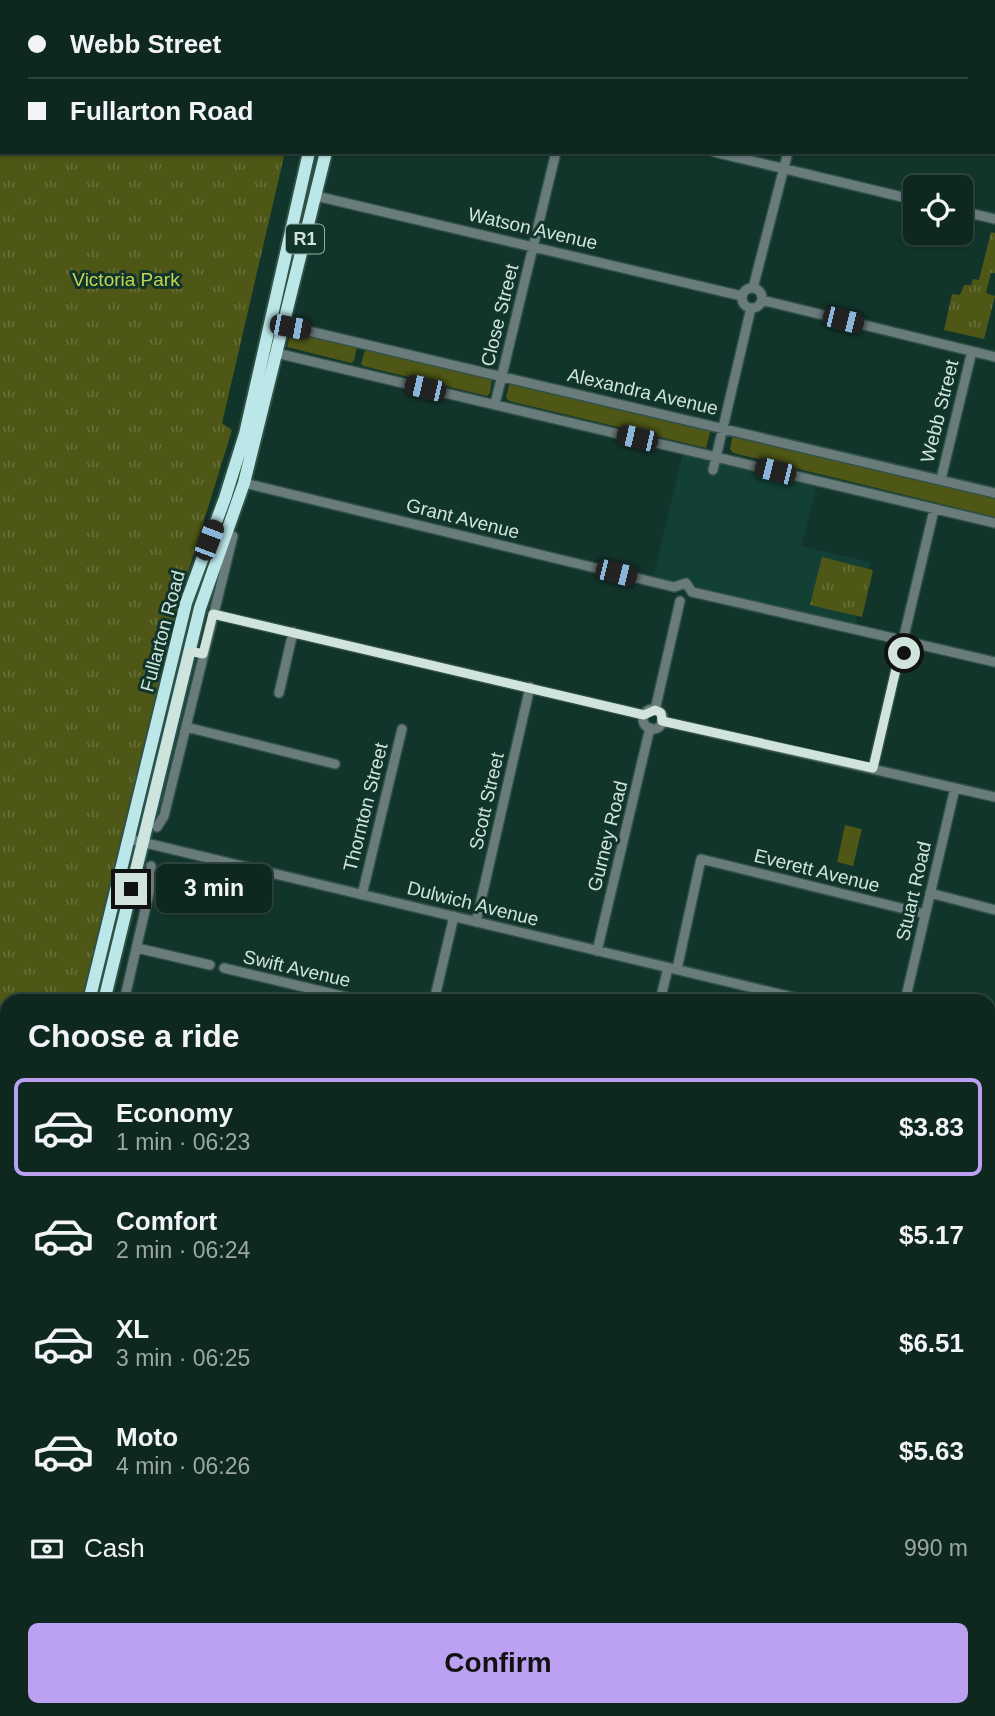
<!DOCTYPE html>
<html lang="en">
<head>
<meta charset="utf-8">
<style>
  body { margin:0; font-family:Helvetica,sans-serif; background:#1c342d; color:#f1f3f6; height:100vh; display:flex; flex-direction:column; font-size:26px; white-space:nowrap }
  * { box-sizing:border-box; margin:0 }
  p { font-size:23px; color:#9ba6a5 }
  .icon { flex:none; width:38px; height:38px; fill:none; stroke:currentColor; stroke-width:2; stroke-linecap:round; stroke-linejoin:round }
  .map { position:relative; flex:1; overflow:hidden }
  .details { position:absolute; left:0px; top:994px; width:996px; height:723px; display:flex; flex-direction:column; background:#0e2820; border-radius:21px 21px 0 0; box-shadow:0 2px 5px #0004,0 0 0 2px #2e443e }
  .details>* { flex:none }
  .guide { position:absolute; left:0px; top:0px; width:996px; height:154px; box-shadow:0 2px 5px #0004,0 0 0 2px #2e443e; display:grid; align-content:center; height:154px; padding:0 28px; background:#0e2820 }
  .fabs { position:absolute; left:903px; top:175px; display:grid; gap:14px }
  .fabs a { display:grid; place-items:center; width:70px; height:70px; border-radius:10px; background:#0e2820; box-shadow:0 2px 5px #0004,0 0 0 2px #2e443e; font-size:35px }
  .end { position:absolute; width:32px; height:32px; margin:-16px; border:9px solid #d0e4dc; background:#111; box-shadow:0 0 0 4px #111 }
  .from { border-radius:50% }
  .bubble { position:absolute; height:49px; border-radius:10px; background:#0e2820; box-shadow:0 2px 5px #0004,0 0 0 2px #2e443e; font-size:23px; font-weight:700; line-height:49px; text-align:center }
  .car { position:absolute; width:21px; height:42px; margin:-21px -10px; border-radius:9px; box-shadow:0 0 5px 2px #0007; background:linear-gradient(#222 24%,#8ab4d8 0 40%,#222 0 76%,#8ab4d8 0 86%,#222 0) }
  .guide b { display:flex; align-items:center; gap:24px; height:66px; font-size:26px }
  .guide b+b { border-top:2px solid #2e443e }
  .guide i { width:18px; height:18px; background:#f1f3f6 }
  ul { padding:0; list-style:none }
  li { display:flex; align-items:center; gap:21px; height:98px; margin:0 14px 10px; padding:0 14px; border:4px solid transparent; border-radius:10px }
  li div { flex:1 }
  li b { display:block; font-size:26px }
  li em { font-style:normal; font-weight:700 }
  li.on { border-color:#bca0f2 }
  li>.icon { width:63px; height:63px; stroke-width:1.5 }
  h2 { padding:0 28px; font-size:32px; line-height:84px }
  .pay { display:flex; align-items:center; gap:18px; height:77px; padding:0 28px; font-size:26px }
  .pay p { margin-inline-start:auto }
  .cta { display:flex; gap:14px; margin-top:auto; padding:14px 28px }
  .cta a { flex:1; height:80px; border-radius:10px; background:#bca0f2; color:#111; font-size:28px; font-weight:700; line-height:80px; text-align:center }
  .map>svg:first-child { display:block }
</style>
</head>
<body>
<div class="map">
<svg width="995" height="1716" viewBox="0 0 995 1716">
  <defs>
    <pattern id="park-tufts" width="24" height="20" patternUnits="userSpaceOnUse" patternTransform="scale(1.75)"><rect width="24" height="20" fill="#4e5716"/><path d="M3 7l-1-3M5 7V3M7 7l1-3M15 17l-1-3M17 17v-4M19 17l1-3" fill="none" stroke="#666f37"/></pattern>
  </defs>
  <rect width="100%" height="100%" fill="#12352b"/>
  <!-- built -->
  <path fill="#124034" d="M684,449L818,481L801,546L870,562L854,628L652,582Z"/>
  <!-- grass -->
  <path fill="#4e5716" d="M291,331L357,345L354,361L351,363L287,347Z
    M366,347L492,377L490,393L487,396L363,366L361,364Z
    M510,382L711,428L706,448L509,401L506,397Z
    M733,434L995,496V517L733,453L730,449Z
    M845,825L862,829L853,866L837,862Z"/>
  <!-- park -->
  <path fill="url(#park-tufts)" d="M0,0H332L2,2V152H285L222,423L232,430L182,592L84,1001H7V1363L0,1383Z
    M991,232L995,233V273H991L986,293L995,296L984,339L944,330L952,294L960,295L964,285H971L973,279L979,280Z
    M822,557L873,570L862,617L810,605Z
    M7,1526V1631L0,1629V1558Z"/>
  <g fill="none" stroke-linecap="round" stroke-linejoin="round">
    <!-- minor casing -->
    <g stroke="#305147" stroke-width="12">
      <path id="minor" d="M592,2V0
        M721,2L722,0
        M824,2L825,0
        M714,152L915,200
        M316,196L742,296
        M961,211L995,219
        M742 298a10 10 0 1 1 20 0a10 10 0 1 1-20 0Z
        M753,288L788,152
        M762,300L995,357
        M283,325L995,493
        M276,353L995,523
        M495,404L556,152
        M713,470L751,308
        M941,479L972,351
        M244,483L674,587
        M674,587L686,583L692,592
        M692,592L893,638
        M213,614L644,715
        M905,632L934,510
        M893,638L894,648L900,652L908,651L913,643
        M913,643L995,662
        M279,693L293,632
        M643 719a10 10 0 1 1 20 0a10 10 0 1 1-20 0Z
        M655,710L680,601
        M662,721L995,797
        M186,727L335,764
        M873,768L900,652
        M157,827L164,816L233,536
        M129,839L809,1001
        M930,893L995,910
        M362,895L402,729
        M476,922L530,687
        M137,948L210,965
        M597,951L650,728
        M224,968L363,1001
        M677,969L701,859L925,914
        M124,1001L153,876L151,866
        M434,1001L454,916
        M660,1001L668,968
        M905,1001L955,788
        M989,1047L995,1048
        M989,1231L995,1233
        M989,1355L995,1357
        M989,1583L995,1558
        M170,1710L196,1716
        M653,1710L654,1716
        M33,1716L35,1710
        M154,1716L155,1710
        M270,1716L272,1710
        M342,1716L343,1710
        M414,1716L415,1710
        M484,1716L486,1710
        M553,1716V1710
        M907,1716L909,1710"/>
    </g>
    <!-- major casing -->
    <g stroke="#305147" stroke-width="14">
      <path id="major" d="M659,0L667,2
        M994,78L995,79
        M0,1527L7,1489
        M989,1650L995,1652
        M989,1663L995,1665"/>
    </g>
    <!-- highway casing -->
    <g stroke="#305147" stroke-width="16">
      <path id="highway" d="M347,2L348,0
        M359,2L360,0
        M89,1001L186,603L225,498L245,434L309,152
        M104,1001L200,608L244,483L326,152
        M0,1390L7,1382
        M2,1432L7,1396"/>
    </g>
    <!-- minor -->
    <use href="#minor" stroke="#6a7b7b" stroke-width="9"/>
    <!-- major -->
    <use href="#major" stroke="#a5c8ca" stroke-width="10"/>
    <!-- highway -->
    <use href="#highway" stroke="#bce7e9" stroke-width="12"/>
  </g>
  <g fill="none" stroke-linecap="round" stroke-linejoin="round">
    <!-- route -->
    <path stroke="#d0e4dc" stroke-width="9" d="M131,889L190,651L203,654L213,614L644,715L655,710L661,713L662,721L873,768L900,652L904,653"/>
  </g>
  <g text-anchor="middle" stroke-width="6" stroke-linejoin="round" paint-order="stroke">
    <!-- shield labels -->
    <rect fill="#12352b" stroke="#97b0a7" stroke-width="2" x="286" y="224.5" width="38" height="29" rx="5"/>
    <g font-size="18" font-weight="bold" fill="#d0e4dc">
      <text x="305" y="245">R1</text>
    </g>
    <!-- street labels -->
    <g font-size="19" fill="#d0e4dc" stroke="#12352b">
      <text transform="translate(533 228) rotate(13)" y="7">Watson Avenue</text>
      <text transform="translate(499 315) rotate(-76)" y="7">Close Street</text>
      <text transform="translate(643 391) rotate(13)" y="7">Alexandra Avenue</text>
      <text transform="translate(939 411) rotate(-76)" y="7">Webb Street</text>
      <text transform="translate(463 518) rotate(14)" y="7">Grant Avenue</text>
      <text transform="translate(162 631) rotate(-75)" y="7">Fullarton Road</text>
      <text transform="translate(486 801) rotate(-77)" y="7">Scott Street</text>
      <text transform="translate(365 807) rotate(-76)" y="7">Thornton Street</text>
      <text transform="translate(607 836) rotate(-76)" y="7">Gurney Road</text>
      <text transform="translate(817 870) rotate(14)" y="7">Everett Avenue</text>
      <text transform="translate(913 891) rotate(-77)" y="7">Stuart Road</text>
      <text transform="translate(473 903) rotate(14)" y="7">Dulwich Avenue</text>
      <text transform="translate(297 968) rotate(13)" y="7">Swift Avenue</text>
    </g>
    <!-- park labels -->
    <g font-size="19" fill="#c1d453" stroke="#12352b">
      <text x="126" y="286">Victoria Park</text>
    </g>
  </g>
</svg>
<div class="fabs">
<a><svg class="icon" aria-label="locate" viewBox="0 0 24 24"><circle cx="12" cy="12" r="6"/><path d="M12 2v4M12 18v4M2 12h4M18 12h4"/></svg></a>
</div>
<i class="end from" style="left:904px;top:653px"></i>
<i class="end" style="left:131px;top:889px"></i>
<div class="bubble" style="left:156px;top:864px;width:116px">3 min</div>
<i class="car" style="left:843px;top:320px;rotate:104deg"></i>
<i class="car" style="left:290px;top:327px;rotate:101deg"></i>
<i class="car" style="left:425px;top:388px;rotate:283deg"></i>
<i class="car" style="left:637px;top:438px;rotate:283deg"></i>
<i class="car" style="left:775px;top:471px;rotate:284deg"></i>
<i class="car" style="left:209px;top:540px;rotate:21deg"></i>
<i class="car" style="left:616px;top:573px;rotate:104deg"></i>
<div class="guide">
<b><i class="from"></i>Webb Street</b>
<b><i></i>Fullarton Road</b>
</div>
<section class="details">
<h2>Choose a ride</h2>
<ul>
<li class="on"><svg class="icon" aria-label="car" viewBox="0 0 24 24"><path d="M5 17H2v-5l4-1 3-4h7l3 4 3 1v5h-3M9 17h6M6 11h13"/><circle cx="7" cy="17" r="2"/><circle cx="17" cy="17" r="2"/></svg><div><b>Economy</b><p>1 min · 06:23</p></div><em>$3.83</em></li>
<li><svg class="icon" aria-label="car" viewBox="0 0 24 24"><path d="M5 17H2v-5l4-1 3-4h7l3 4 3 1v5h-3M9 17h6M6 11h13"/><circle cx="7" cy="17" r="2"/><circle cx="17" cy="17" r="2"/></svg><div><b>Comfort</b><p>2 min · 06:24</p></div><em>$5.17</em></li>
<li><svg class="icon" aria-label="car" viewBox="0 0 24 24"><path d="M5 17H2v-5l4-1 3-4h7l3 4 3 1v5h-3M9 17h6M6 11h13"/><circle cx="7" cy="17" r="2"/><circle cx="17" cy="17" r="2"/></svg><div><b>XL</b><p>3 min · 06:25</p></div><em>$6.51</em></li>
<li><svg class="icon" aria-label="car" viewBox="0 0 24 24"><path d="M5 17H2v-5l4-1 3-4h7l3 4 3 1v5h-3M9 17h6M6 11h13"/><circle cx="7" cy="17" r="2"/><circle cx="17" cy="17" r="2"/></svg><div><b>Moto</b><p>4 min · 06:26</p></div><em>$5.63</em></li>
</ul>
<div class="pay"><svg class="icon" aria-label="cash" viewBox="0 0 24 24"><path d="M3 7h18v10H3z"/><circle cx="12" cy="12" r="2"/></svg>Cash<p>990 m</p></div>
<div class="cta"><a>Confirm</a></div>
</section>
</div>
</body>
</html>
